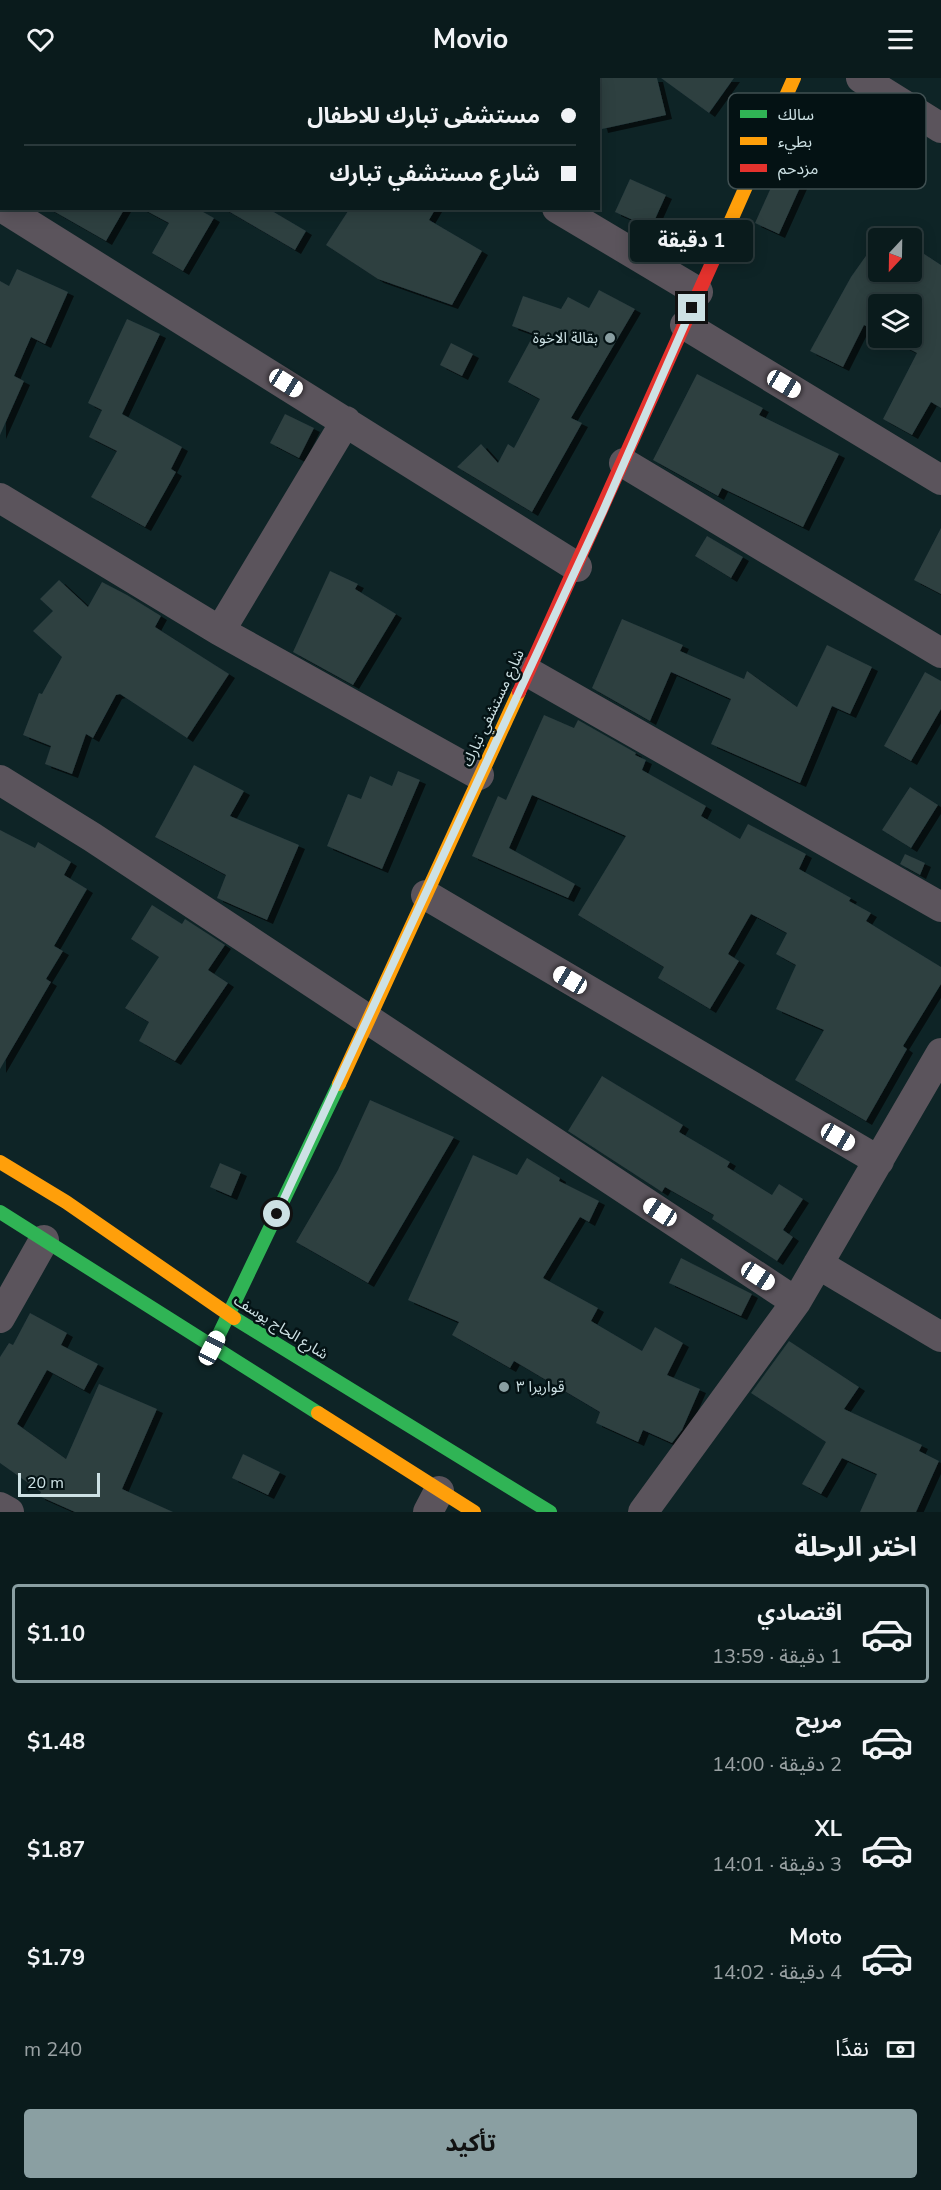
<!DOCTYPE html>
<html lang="ar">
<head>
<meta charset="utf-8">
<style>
  body { margin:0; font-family:"Nunito Sans","Noto Sans Arabic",sans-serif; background:#182829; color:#f1f3f6; direction:rtl; height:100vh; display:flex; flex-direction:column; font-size:22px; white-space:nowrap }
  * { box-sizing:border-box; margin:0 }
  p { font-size:20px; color:#99a1a3 }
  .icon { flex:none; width:33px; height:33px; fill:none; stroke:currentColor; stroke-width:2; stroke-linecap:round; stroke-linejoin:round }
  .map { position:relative; height:1434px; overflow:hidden; direction:ltr }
  .panel { display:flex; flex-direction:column; background:#0a1b1c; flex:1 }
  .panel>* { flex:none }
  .top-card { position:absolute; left:0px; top:0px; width:600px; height:132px; box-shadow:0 3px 15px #0003,0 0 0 2px #2a393b; direction:rtl; display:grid; align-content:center; height:132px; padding:0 24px; background:#0a1b1c }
  .needle { width:39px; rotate:202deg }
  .tools { position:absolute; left:868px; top:150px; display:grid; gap:12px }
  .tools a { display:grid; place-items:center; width:54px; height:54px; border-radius:6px; background:#0a1b1c; box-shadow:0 3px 15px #0003,0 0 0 2px #2a393b; font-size:30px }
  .scale { position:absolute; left:18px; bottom:15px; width:82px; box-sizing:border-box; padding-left:6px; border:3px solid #cde1e4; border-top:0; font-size:16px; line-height:21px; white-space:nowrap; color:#cde1e4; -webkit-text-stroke:4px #041214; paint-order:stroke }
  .end { position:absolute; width:27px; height:27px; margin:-14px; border:8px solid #cde1e4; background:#111; box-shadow:0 0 0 3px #111 }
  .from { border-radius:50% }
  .bubble { position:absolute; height:42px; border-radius:6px; background:#0a1b1c; box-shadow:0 3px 15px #0003,0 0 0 2px #2a393b; font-size:20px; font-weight:700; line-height:42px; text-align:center; direction:rtl }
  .car { position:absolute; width:18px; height:36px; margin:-18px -9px; border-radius:8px; box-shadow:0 0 4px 2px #0007; background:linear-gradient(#fff 24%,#345 0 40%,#fff 0 76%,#345 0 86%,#fff 0) }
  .top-card b { display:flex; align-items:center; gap:21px; height:57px; font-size:22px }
  .top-card b+b { border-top:2px solid #2a393b }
  .top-card i { width:15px; height:15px; background:#f1f3f6 }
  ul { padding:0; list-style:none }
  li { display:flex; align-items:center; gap:18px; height:99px; margin:0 12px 9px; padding:0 12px; border:3px solid transparent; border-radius:6px }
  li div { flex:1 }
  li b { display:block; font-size:22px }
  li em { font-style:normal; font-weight:700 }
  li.selected { border-color:#8a9fa2 }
  li>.icon { width:54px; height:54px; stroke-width:1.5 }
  h2 { padding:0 24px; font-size:27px; line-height:72px }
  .pay { display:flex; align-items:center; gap:15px; height:66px; padding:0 24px; font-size:22px }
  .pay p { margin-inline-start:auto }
  .button { display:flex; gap:12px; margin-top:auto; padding:12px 24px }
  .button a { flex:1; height:69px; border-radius:6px; background:#8a9fa2; color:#111; font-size:24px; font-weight:700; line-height:69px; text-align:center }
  header { display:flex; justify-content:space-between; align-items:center; height:78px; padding:0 24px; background:#0a1b1c; font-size:27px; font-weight:700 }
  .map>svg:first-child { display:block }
</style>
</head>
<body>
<header><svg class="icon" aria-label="menu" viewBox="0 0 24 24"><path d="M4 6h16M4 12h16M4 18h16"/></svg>Movio<svg class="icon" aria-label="heart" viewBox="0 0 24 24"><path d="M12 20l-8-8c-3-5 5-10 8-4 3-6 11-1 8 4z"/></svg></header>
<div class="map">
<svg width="941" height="1434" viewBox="0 0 941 1434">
  <defs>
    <filter id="shadow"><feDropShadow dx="6" dy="4" stdDeviation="0" flood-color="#0009"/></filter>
  </defs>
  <rect width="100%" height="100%" fill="#0e2426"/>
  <!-- building -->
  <path fill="#2d3f41" filter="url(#shadow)" d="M598,0H657L666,37L602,51L598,36Z
    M661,0H734L709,35Z
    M778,94L802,105L779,156L755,145Z
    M630,101L666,117L651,150L615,134Z
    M48,130H125L106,163Z
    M141,130H196L214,140L183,193L152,175L169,145Z
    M223,130H267L306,153L295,172Z
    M350,130H436L429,142L482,173L452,227L378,201L326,167Z
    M885,151L900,160H879V194H912V168L941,187V330L931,324L912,357L883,341L917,275L888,260H912V226H879V255L864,247L843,289L810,273L851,199Z
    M17,191L68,214L45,266L31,259L14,298L24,303L0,357V203L9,208Z
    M599,212L635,231L571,340L582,345L532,434L457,389L481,366L498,385L508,366L514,370L540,321L508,304L534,256L512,248L523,218L561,231L568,219L589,230Z
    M127,241L160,256L122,336L182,369L171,391L176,394L145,449L91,419L117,373L89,359L102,332L88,325Z
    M451,265L473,276L462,298L440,287Z
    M697,296L763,330L759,337L839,376L803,449L722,410L718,418L653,382Z
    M285,336L314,350L299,380L270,365Z
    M941,450V516L914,502Z
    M707,458L743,479L731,500L695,478Z
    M330,493L358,506L355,511L396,536L353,607L293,574Z
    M59,502L88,529L102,504L127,517L161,538L155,549L229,596L187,660L120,616L116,617L93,660L86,656L72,696L45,686L51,668L23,657L39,615L42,616L62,579L33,553L53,533L40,521Z
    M622,541L683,567L680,573L744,601L747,593L797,629L827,567L872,589L850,636L832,628L800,705L711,666L731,621L671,594L650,643L592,610Z
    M925,594L941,603V631L911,683L884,668Z
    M544,637L574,650L578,642L636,675L635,677L646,682L642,692L706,728L701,738L740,761L748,746L806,776L799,791L851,820L849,823L871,835L866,843L941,889V906L903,968L907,971L866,1043L795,1002L824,952L776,931L796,887L776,876L787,855L751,836L728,876L739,883L710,931L658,900L664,889L578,837L626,758L532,717L509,770L575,806L568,820L472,778L498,718L506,722Z
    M194,687L244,713L230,738L299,767L267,842L217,820L226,797L155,759Z
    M398,693L420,702L382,791L327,768L348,716L361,721L370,698L392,708Z
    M910,709L938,727L911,770L882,752Z
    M0,752L35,770L38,764L71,784L64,797L87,811L54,868L63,873L46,901L51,904L0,991Z
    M905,776L925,785L920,797L900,786Z
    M152,827L182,846L185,841L225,867L208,892L228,905L175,983L139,963L149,944L125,930L159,879L131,861Z
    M602,998L683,1047L679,1054L730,1084L727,1089L772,1117L779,1106L803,1121L783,1152L793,1159L777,1183L712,1141L714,1137L665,1109L662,1114L568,1053Z
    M370,1022L454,1059L368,1205L296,1164L338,1092Z
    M473,1077L517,1097L527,1080L560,1100L559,1103L599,1123L589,1144L580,1139L543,1200L598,1230L591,1243L642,1273L655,1249L683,1265L667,1297L700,1311L682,1352L672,1365L643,1352L638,1364L596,1345L600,1334L514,1283L510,1290L452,1257L459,1244L408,1222Z
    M220,1085L241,1094L231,1118L210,1109Z
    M681,1180L752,1216L741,1238L669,1205Z
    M30,1235L67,1255L61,1267L98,1286L84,1312L47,1292L17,1346L66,1381L99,1306L157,1331L122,1411L173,1434H75L39,1418L41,1414L0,1385V1279L9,1265L13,1267Z
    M789,1263L859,1309L844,1331L922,1367L919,1373L939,1383L916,1434H860L877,1396L842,1380L821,1416L802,1406L826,1364L751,1315Z
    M243,1376L280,1394L268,1417L232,1400Z"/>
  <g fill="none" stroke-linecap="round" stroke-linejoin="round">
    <!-- street -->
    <path stroke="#5b545c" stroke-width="30" d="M336,0L339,2
      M861,0L941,50
      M3,130L577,489
      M557,130L698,214
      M685,247L941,402
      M624,385L941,575
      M0,420L220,553L479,697
      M220,553L346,343
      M528,594L941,829
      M0,702L92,759L796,1224
      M426,817L879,1083
      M818,1186L941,1259
      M0,1240L44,1162
      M0,1429L9,1434
      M428,1434L439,1413
      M643,1434L796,1224L941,975"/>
    <!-- fast -->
    <path stroke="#30b455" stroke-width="14" d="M0,1134L318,1335
      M234,1240L550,1434
      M212,1271L339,1006"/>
    <!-- slow -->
    <path stroke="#ff9f0a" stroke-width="14" d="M717,174L794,0
      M339,1006L519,614
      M0,1084L66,1124L234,1240
      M318,1335L474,1434"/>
    <!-- jam -->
    <path stroke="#e5322d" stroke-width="14" d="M519,614L717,174"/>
  </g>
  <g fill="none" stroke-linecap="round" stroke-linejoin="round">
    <!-- route -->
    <path stroke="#cde1e4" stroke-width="8" d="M277,1136L603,433L692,230"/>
  </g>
  <!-- markers -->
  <g fill="#8a9fa2" stroke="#041214" stroke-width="2">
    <circle cx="610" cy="260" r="6"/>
    <circle cx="504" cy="1309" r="6"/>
  </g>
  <g text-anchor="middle" stroke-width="5" stroke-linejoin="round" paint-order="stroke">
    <!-- poi labels -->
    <g font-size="15" fill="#cde1e4" stroke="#041214" text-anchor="end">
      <text x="598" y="265">بقالة الاخوة</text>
      <text x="516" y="1314" text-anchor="start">قواريرا ٣</text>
    </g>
    <!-- street labels -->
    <g font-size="15" fill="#cde1e4" stroke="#041214">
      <text transform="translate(493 630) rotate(-65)" y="5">شارع مستشفي تبارك</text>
      <text transform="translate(281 1249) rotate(32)" y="5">شارع الحاج يوسف</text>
    </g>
  </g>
  <!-- legend -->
  <rect x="728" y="15" width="198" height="96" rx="9" fill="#041214" stroke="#405052" stroke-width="1.5"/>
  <rect x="740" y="32" width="27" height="8" fill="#30b455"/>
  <rect x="740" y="59" width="27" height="8" fill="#ff9f0a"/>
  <rect x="740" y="86" width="27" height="8" fill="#e5322d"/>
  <g font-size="16" fill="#cde1e4">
    <text x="778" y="42">سالك</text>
    <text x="778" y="69">بطيء</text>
    <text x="778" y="96">مزدحم</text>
  </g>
</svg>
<div class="tools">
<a><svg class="needle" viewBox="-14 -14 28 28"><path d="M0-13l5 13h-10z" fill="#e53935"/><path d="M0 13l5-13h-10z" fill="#99a1a3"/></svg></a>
<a><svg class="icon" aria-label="layers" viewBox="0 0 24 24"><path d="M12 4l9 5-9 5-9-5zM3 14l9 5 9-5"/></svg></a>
</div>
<div class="scale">20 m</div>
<i class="end from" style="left:277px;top:1136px"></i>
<i class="end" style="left:692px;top:230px"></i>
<div class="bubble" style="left:630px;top:142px;width:123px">1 دقيقة</div>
<i class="car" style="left:286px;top:305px;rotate:122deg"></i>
<i class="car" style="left:784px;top:306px;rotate:121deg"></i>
<i class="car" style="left:570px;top:902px;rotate:301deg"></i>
<i class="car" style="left:838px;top:1059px;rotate:120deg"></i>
<i class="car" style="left:660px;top:1134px;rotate:303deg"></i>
<i class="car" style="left:758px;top:1198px;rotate:123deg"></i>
<i class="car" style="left:212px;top:1270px;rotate:27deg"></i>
<div class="top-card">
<b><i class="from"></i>مستشفى تبارك للاطفال</b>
<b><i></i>شارع مستشفي تبارك</b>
</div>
</div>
<section class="panel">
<h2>اختر الرحلة</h2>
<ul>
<li class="selected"><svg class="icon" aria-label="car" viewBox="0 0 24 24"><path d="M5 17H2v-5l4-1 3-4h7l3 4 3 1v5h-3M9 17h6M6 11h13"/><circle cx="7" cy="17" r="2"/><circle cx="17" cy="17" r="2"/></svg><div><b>اقتصادي</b><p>1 دقيقة · 13:59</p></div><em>$1.10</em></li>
<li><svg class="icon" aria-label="car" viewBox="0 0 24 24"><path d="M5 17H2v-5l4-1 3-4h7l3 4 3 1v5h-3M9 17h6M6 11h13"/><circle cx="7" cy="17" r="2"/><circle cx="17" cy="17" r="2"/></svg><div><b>مريح</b><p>2 دقيقة · 14:00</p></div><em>$1.48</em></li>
<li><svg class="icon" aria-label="car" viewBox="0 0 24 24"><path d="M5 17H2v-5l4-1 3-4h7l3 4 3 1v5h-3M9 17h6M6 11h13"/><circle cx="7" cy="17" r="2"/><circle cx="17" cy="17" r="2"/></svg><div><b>XL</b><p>3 دقيقة · 14:01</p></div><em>$1.87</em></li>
<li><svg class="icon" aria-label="car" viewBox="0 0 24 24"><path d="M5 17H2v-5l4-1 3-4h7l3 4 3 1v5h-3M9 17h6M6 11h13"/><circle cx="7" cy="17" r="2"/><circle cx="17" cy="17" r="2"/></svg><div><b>Moto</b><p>4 دقيقة · 14:02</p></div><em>$1.79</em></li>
</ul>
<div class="pay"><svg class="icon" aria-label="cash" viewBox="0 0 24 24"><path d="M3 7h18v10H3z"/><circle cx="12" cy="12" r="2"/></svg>نقدًا<p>240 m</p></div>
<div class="button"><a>تأكيد</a></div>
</section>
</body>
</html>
